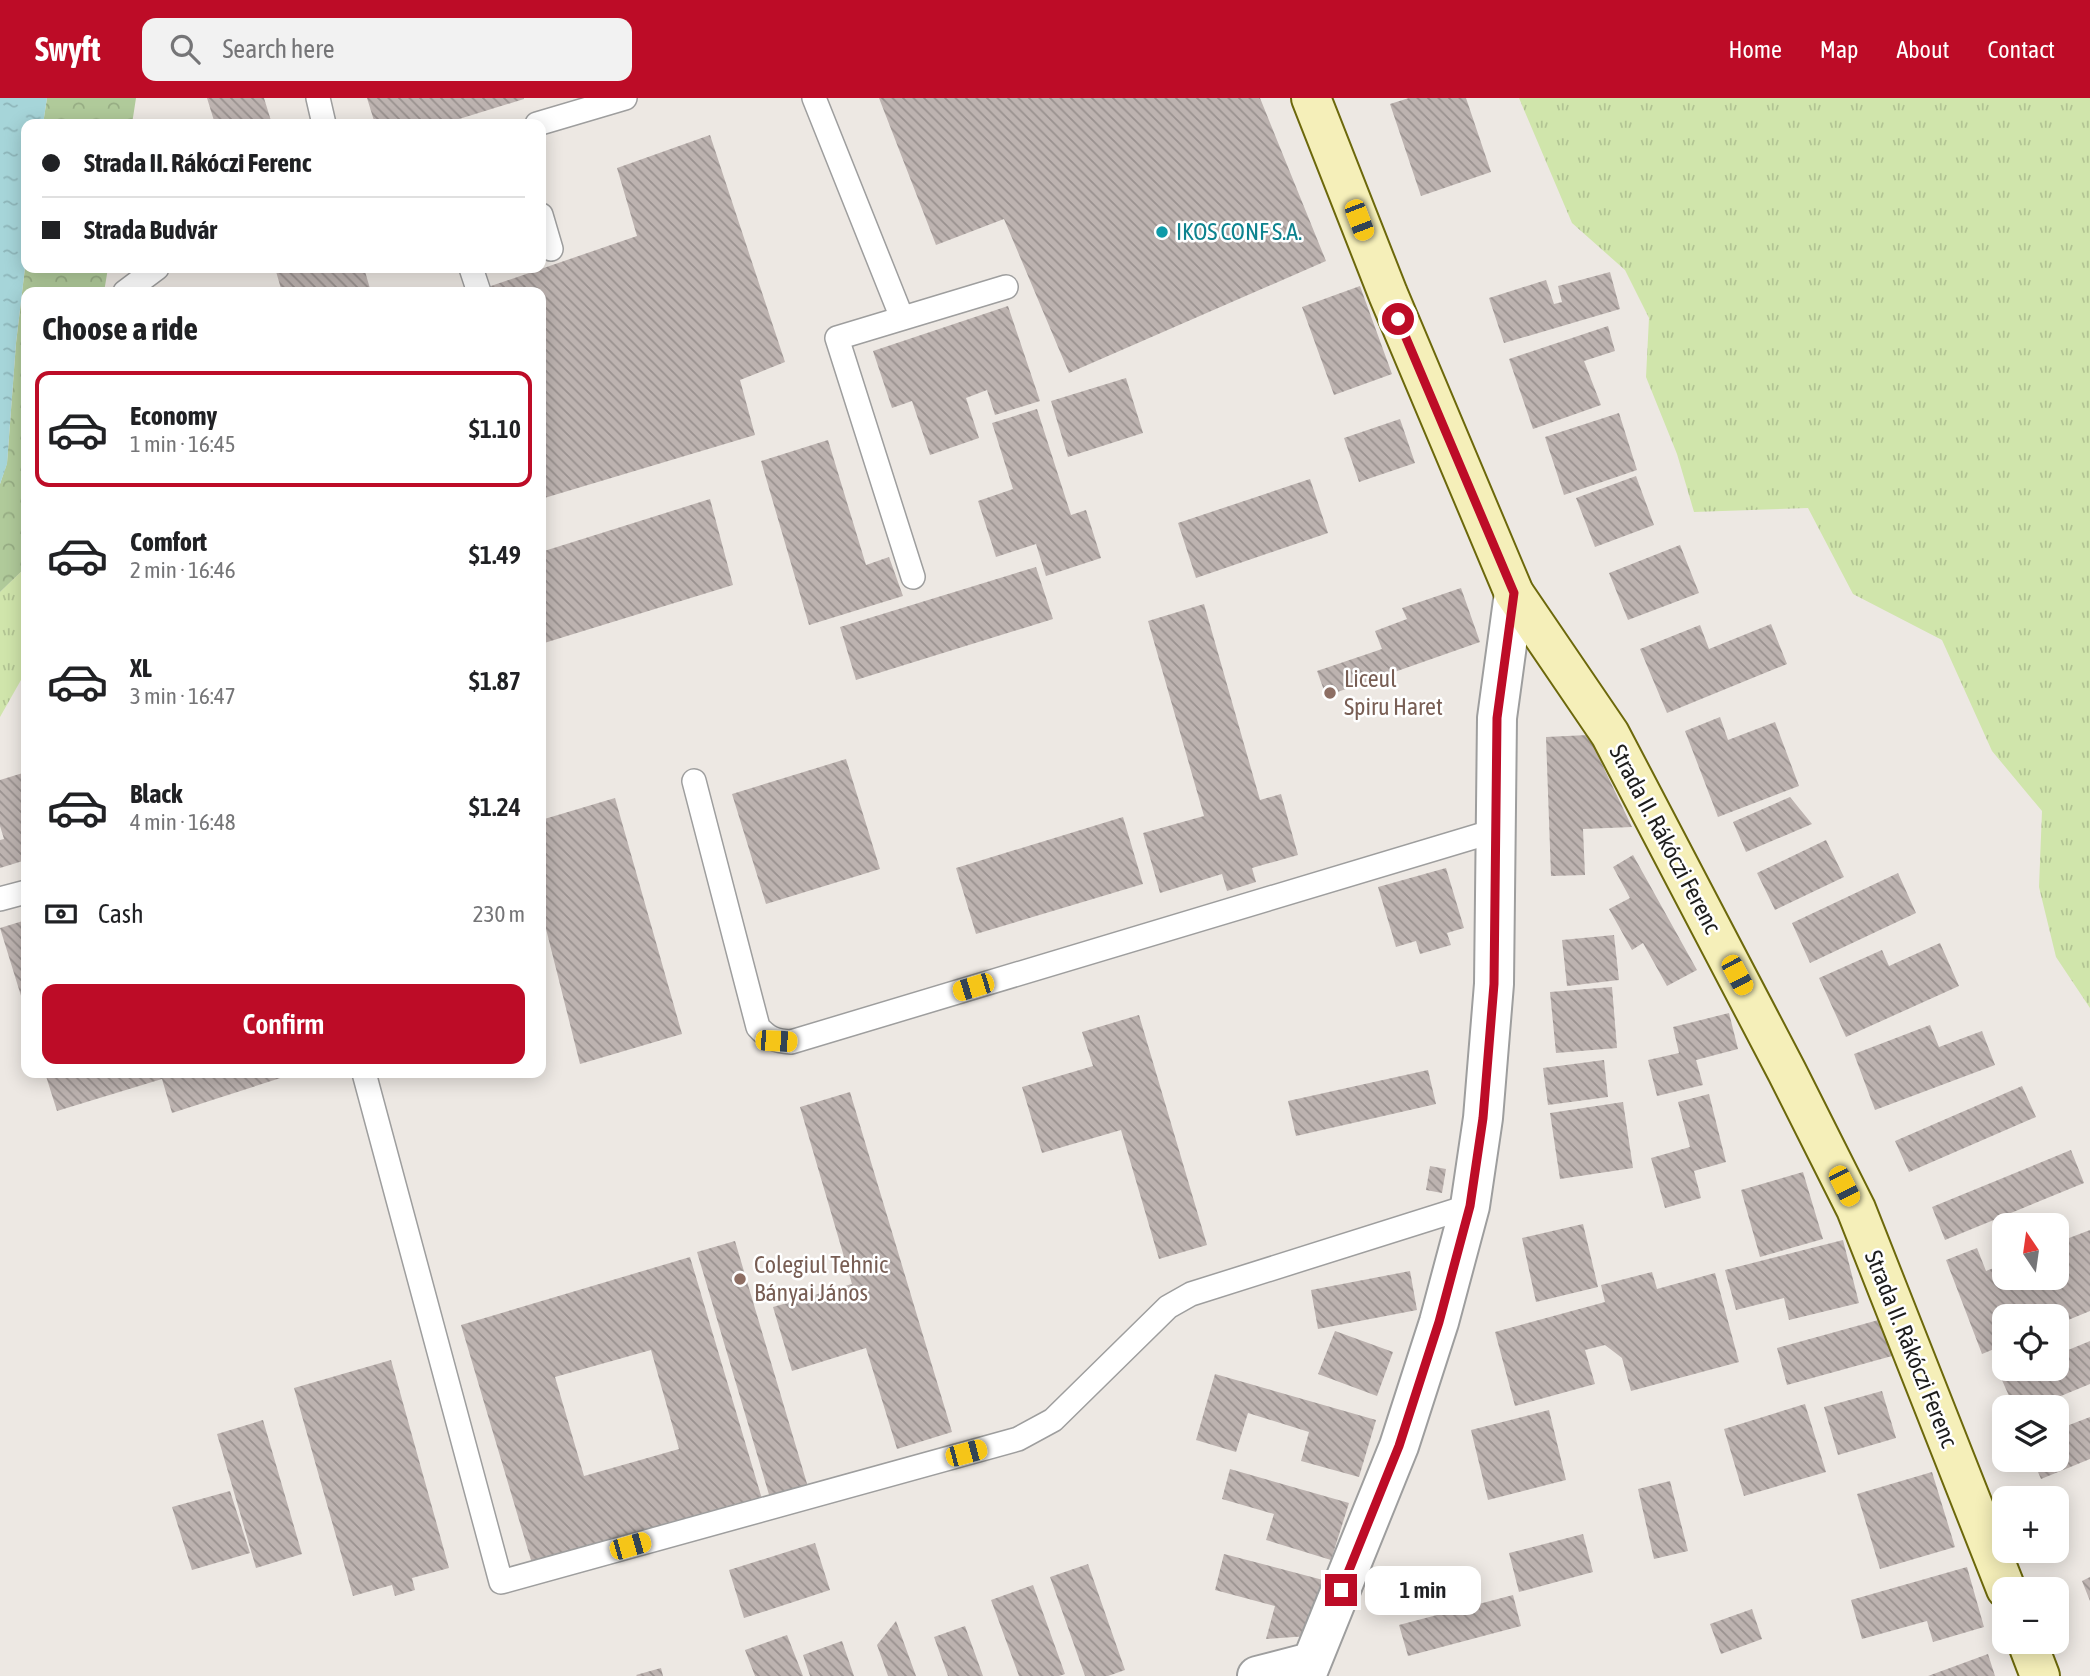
<!DOCTYPE html>
<html lang="en">
<head>
<meta charset="utf-8">
<style>
  body { margin:0; font-family:"Asap Condensed",sans-serif; background:#f2f2f2; color:#202124; height:100vh; display:flex; flex-direction:column; font-size:26px; white-space:nowrap }
  * { box-sizing:border-box; margin:0 }
  p { font-size:23px; color:#757577 }
  .icon { flex:none; width:38px; height:38px; fill:none; stroke:currentColor; stroke-width:2; stroke-linecap:round; stroke-linejoin:round }
  .map { position:relative; flex:1; overflow:hidden }
  .sheet { position:absolute; left:21px; top:189px; width:525px; height:791px; display:flex; flex-direction:column; background:#fff; border-radius:14px; box-shadow:0 4px 18px #0003 }
  .sheet>* { flex:none }
  .top-card { position:absolute; left:21px; top:21px; width:525px; height:154px; border-radius:14px; box-shadow:0 4px 18px #0003; display:grid; align-content:center; height:154px; padding:0 21px; background:#fff }
  .needle { width:46px; rotate:347deg }
  .buttons { position:absolute; left:1992px; top:1115px; display:grid; gap:14px }
  .buttons a { display:grid; place-items:center; width:77px; height:77px; border-radius:14px; background:#fff; box-shadow:0 4px 18px #0003; font-size:35px }
  .end { position:absolute; width:32px; height:32px; margin:-16px; border:9px solid #bd0c27; background:#fff; box-shadow:0 0 0 4px #fff }
  .from { border-radius:50% }
  .bubble { position:absolute; height:49px; border-radius:14px; background:#fff; box-shadow:0 4px 18px #0003; font-size:23px; font-weight:600; line-height:49px; text-align:center }
  .car { position:absolute; width:21px; height:42px; margin:-21px -10px; border-radius:9px; box-shadow:0 0 5px 2px #0007; background:linear-gradient(#f5c518 24%,#345 0 40%,#f5c518 0 76%,#345 0 86%,#f5c518 0) }
  .top-card b { display:flex; align-items:center; gap:24px; height:66px; font-size:26px }
  .top-card b+b { border-top:2px solid #e0e0e0 }
  .top-card i { width:18px; height:18px; background:#202124 }
  ul { padding:0; list-style:none }
  li { display:flex; align-items:center; gap:21px; height:116px; margin:0 14px 10px; padding:0 7px; border:4px solid transparent; border-radius:14px }
  li div { flex:1 }
  li b { display:block; font-size:26px }
  li em { font-style:normal; font-weight:600 }
  li.selected { border-color:#bd0c27 }
  li>.icon { width:63px; height:63px; stroke-width:1.5 }
  h2 { padding:0 21px; font-size:32px; line-height:84px }
  .pay { display:flex; align-items:center; gap:18px; height:77px; padding:0 21px; font-size:26px }
  .pay p { margin-inline-start:auto }
  .action { display:flex; gap:14px; margin-top:auto; padding:14px 21px }
  .action a { flex:1; height:80px; border-radius:14px; background:#bd0c27; color:#fff; font-size:28px; font-weight:600; line-height:80px; text-align:center }
  header { display:flex; align-items:center; gap:42px; box-sizing:border-box; height:98px; padding:0 35px; background:#bd0c27; color:#fff }
  header strong { font-size:33px }
  nav { display:flex; gap:38px; margin-inline-start:auto; font-size:24px }
  .search { width:490px; height:63px; background:#f2f2f2; display:flex; align-items:center; gap:18px; box-sizing:border-box; padding:0 24px; border-radius:14px; color:#757577; font-size:26px }
  .map>svg:first-child { display:block }
</style>
</head>
<body>
<header>
<strong>Swyft</strong>
<div class="search"><svg class="icon" aria-label="search" viewBox="0 0 24 24"><circle cx="10" cy="10" r="6"/><path d="M15 15l6 6"/></svg>Search here</div>
<nav><a>Home</a><a>Map</a><a>About</a><a>Contact</a></nav>
</header>
<div class="map">
<svg width="2090" height="1578" viewBox="0 0 2090 1578">
  <defs>
    <pattern id="grass-tufts" width="24" height="20" patternUnits="userSpaceOnUse" patternTransform="scale(1.75)"><rect width="24" height="20" fill="#d0e5ab"/><path d="M3 7l-1-3M5 7V3M7 7l1-3M15 17l-1-3M17 17v-4M19 17l1-3" fill="none" stroke="#b2c493"/></pattern>
    <pattern id="forest-crowns" width="20" height="18" patternUnits="userSpaceOnUse" patternTransform="scale(1.75)"><rect width="20" height="18" fill="#b0ca9a"/><path d="M2 6a3 3 0 1 1 6 0M12 15a3 3 0 1 1 6 0" fill="none" stroke="#97ad84"/></pattern>
    <pattern id="water-ripples" width="26" height="14" patternUnits="userSpaceOnUse" patternTransform="scale(1.75)"><rect width="26" height="14" fill="#a6d5d9"/><path d="M2 4q2-2 4 0t4 0M15 11q2-2 4 0t4 0" fill="none" stroke="#8eb6ba"/></pattern>
    <pattern id="building-back-hatch" width="6" height="6" patternUnits="userSpaceOnUse" patternTransform="scale(1.75)"><rect width="6" height="6" fill="#bdb3b0"/><path d="M-1 5l2 2M0 0l6 6M5-1l2 2" fill="none" stroke="#99918f"/></pattern>
  </defs>
  <rect width="100%" height="100%" fill="#ede8e3"/>
  <!-- grass -->
  <path fill="url(#grass-tufts)" d="M1519,0H2090V910L2056,859L2039,789L2042,713L1992,653L1942,542L1853,496L1808,410L1694,414L1677,356L1646,279L1649,220L1625,172L1572,125Z
    M26,469V566L21,582L0,619V494Z"/>
  <!-- forest -->
  <path fill="url(#forest-crowns)" d="M47,0H136L132,26H43Z
    M26,161V170H108L104,194H26V469L0,494V386L7,365L16,245Z"/>
  <!-- water -->
  <path fill="url(#water-ripples)" d="M0,0H47L43,26H26V161L16,245L7,366L0,386Z"/>
  <!-- building -->
  <path fill="url(#building-back-hatch)" fill-rule="evenodd" d="M207,0H264L272,26H215Z
    M367,0H524V1L443,26H375Z
    M879,0H1260L1326,163L1069,275L1004,121L936,147Z
    M1409,0H1466L1491,74L1421,98L1390,6Z
    M710,37L785,264L740,282L755,337L541,401V194H490L488,189L637,138L617,70Z
    M275,170H364L371,194H282Z
    M1610,174L1620,211L1504,245L1489,200L1546,182L1554,206L1562,204L1558,188Z
    M1360,188L1392,276L1334,297L1302,209Z
    M1008,208L1040,303L995,317L987,292L966,300L979,340L930,357L912,303L892,310L873,253Z
    M1608,228L1615,253L1584,263L1601,307L1533,331L1509,261Z
    M1126,280L1143,335L1068,359L1051,303Z
    M1037,311L1071,417L1086,412L1101,460L1046,478L1036,446L996,459L978,403L1013,391L992,325Z
    M1619,315L1637,372L1564,397L1545,339Z
    M1400,321L1415,365L1359,384L1344,340Z
    M828,342L866,467L889,459L903,498L809,527L761,363Z
    M1636,378L1654,427L1595,449L1576,400Z
    M1310,381L1328,435L1196,480L1178,425Z
    M710,401L733,487L541,546V454Z
    M1680,447L1699,495L1628,522L1609,475Z
    M1036,469L1053,521L856,582L840,529Z
    M1461,490L1480,544L1326,598L1317,573L1382,551L1375,533L1407,521L1402,510Z
    M1204,506L1260,702L1281,696L1298,757L1252,770L1256,784L1227,793L1222,776L1160,795L1143,735L1204,718L1148,523Z
    M1771,526L1787,566L1667,615L1640,551L1700,527L1709,551Z
    M1720,619L1728,642L1775,624L1799,688L1718,719L1685,633Z
    M1588,637L1632,729L1583,731L1585,777L1551,778L1546,639Z
    M846,661L880,771L766,806L732,696Z
    M26,674V762L0,770V742L4,741L0,728V682Z
    M1790,699L1812,726L1746,754L1733,724Z
    M615,700L682,936L580,966L541,811V722Z
    M1123,719L1143,786L976,836L956,770Z
    M1826,742L1844,779L1775,812L1757,775Z
    M1633,757L1697,872L1667,888L1643,845L1632,852L1609,811L1630,800L1613,769Z
    M1446,770L1464,830L1447,835L1451,847L1420,856L1416,843L1396,849L1378,789Z
    M1898,775L1916,815L1810,865L1792,825Z
    M26,822V914L0,830Z
    M1614,837L1619,882L1567,888L1562,842Z
    M1940,845L1959,888L1846,939L1819,880L1882,852L1889,868Z
    M1612,889L1617,950L1556,955L1550,894Z
    M1729,915L1738,951L1696,962L1703,987L1657,998L1648,962L1679,955L1673,929Z
    M1139,917L1207,1147L1159,1161L1121,1032L1042,1055L1022,989L1093,968L1082,934Z
    M1930,927L1939,949L1982,933L1995,967L1875,1012L1854,956Z
    M1604,962L1608,999L1548,1007L1543,970Z
    M1428,972L1436,1006L1296,1038L1288,1003Z
    M45,975H296L172,1015L162,981L57,1013Z
    M2022,988L2036,1019L1909,1074L1895,1043Z
    M850,994L952,1334L897,1351L866,1250L792,1273L773,1209L852,1186L800,1009Z
    M1709,996L1726,1064L1694,1073L1701,1100L1665,1110L1651,1060L1690,1049L1678,1004Z
    M1623,1004L1633,1070L1560,1081L1550,1015Z
    M2071,1052L2084,1085L1945,1142L1932,1109Z
    M1430,1068L1446,1071L1442,1095L1426,1092Z
    M1803,1074L1823,1141L1760,1159L1741,1092Z
    M1583,1126L1598,1189L1536,1204L1522,1140Z
    M2090,1132V1213L2056,1227V1218H2004V1247L1982,1256L1946,1162L1977,1150L1986,1173L2004,1166V1180H2056V1145Z
    M1843,1142L1859,1205L1789,1222L1784,1200L1736,1212L1725,1172Z
    M735,1143L808,1389L770,1400L697,1154Z
    M690,1159L762,1401L533,1469L461,1227ZM651,1252L679,1351L584,1378L555,1279Z
    M1410,1173L1417,1212L1318,1231L1311,1192Z
    M1652,1174L1657,1191L1715,1175L1739,1264L1631,1293L1622,1260L1605,1247L1585,1252L1595,1286L1515,1308L1495,1234L1605,1204L1601,1187Z
    M1882,1221L1892,1258L1787,1287L1777,1250Z
    M1335,1233L1393,1254L1377,1298L1318,1276Z
    M2090,1243V1286L2034,1309H2014L2001,1280L2024,1270H2056V1257Z
    M391,1262L449,1470L412,1480L415,1492L395,1498L392,1487L353,1498L294,1290Z
    M1215,1276L1376,1322L1359,1379L1301,1363L1309,1334L1248,1315L1236,1354L1196,1342Z
    M1882,1293L1896,1340L1838,1357L1824,1309Z
    M1805,1306L1826,1374L1744,1398L1724,1331Z
    M1549,1312L1566,1382L1488,1402L1471,1332Z
    M2090,1319V1361L2041,1381L2033,1362H2056V1332Z
    M263,1322L302,1456L256,1470L217,1336Z
    M1230,1371L1349,1405L1331,1462L1266,1442L1274,1416L1222,1401Z
    M1932,1374L1955,1449L1880,1471L1857,1396Z
    M1670,1383L1688,1453L1654,1461L1638,1391Z
    M230,1393L250,1455L192,1472L172,1409Z
    M1583,1436L1593,1474L1519,1494L1509,1455Z
    M815,1445L830,1492L744,1520L729,1472Z
    M1224,1456L1323,1482L1308,1538L1266,1541L1275,1508L1215,1492Z
    M1088,1466L1125,1572L1108,1578H1085L1050,1479Z
    M1967,1469L1984,1529L1933,1544L1927,1523L1862,1541L1851,1502Z
    M2090,1479V1503L2082,1483Z
    M1033,1487L1065,1576L1059,1578H1019L991,1502Z
    M1513,1497L1521,1528L1408,1558L1399,1527Z
    M1752,1511L1762,1541L1721,1556L1710,1526Z
    M896,1523L916,1578H888L877,1547Z
    M965,1528L983,1578H948L934,1539Z
    M787,1537L803,1578H755L745,1552Z
    M842,1543L854,1578H810L803,1557Z
    M1988,1556L1995,1578H1928Z
    M661,1570L663,1578H637L636,1577Z"/>
  <g fill="none" stroke-linecap="round" stroke-linejoin="round">
    <!-- service casing -->
    <g stroke="#9e9e9e" stroke-width="26">
      <path id="service" d="M318,0L324,26
        M814,0L902,220
        M537,26L625,0
        M541,117L551,151
        M471,170L479,194
        M125,194L157,170
        M913,479L837,240L1006,189
        M694,683L758,929C768,940 775,943 791,944L1494,733
        M0,801L26,794
        M364,975L501,1484L1018,1341L1053,1322L1168,1209L1191,1196L1470,1108"/>
    </g>
    <!-- minor casing -->
    <g stroke="#9e9e9e" stroke-width="42">
      <path id="minor" d="M1257,1578L1311,1564
        M1306,1578L1399,1348L1439,1224L1470,1108L1483,1020L1494,886L1497,620L1514,495"/>
    </g>
    <!-- secondary casing -->
    <g stroke="#6c680b" stroke-width="42">
      <path id="secondary" d="M1311,0L1388,196L1514,495L1610,636L1787,974L1856,1111L2006,1491
        M2027,1544L2040,1578"/>
    </g>
    <!-- service -->
    <use href="#service" stroke="#fff" stroke-width="23"/>
    <!-- minor -->
    <use href="#minor" stroke="#fff" stroke-width="38"/>
    <!-- secondary -->
    <use href="#secondary" stroke="#f5efb9" stroke-width="38"/>
  </g>
  <g fill="none" stroke-linecap="round" stroke-linejoin="round">
    <!-- route -->
    <path stroke="#bd0c27" stroke-width="9" d="M1341,1492L1399,1348L1439,1224L1470,1108L1483,1020L1494,886L1497,620L1514,495L1398,221"/>
  </g>
  <!-- markers -->
  <circle fill="#0f9aa8" stroke="#fff" stroke-width="2.5" cx="1162" cy="134" r="7"/>
  <g fill="#8d6e63" stroke="#fff" stroke-width="2.5">
    <circle cx="1330" cy="595" r="7"/>
    <circle cx="740" cy="1181" r="7"/>
  </g>
  <g text-anchor="middle" stroke-width="5" stroke-linejoin="round" paint-order="stroke">
    <!-- culture labels -->
    <g font-size="24" fill="#0d838f" stroke="#fff" text-anchor="start">
      <text x="1176" y="142">IKOS CONF S.A.</text>
    </g>
    <!-- education labels -->
    <g font-size="24" fill="#785e54" stroke="#fff" text-anchor="start">
      <text x="1344" y="589">Liceul<tspan x="1344" dy="28">Spiru Haret</tspan></text>
      <text x="754" y="1175">Colegiul Tehnic<tspan x="754" dy="28">Bányai János</tspan></text>
    </g>
    <!-- street labels -->
    <g font-size="24" fill="#1d1d1d" stroke="#fff">
      <text transform="translate(1665 741) rotate(62)" y="8">Strada II. Rákóczi Ferenc</text>
      <text transform="translate(1911 1251) rotate(68)" y="8">Strada II. Rákóczi Ferenc</text>
    </g>
  </g>
</svg>
<div class="buttons">
<a><svg class="needle" viewBox="-14 -14 28 28"><path d="M0-13l5 13h-10z" fill="#e53935"/><path d="M0 13l5-13h-10z" fill="#757577"/></svg></a>
<a><svg class="icon" aria-label="locate" viewBox="0 0 24 24"><circle cx="12" cy="12" r="6"/><path d="M12 2v4M12 18v4M2 12h4M18 12h4"/></svg></a>
<a><svg class="icon" aria-label="layers" viewBox="0 0 24 24"><path d="M12 4l9 5-9 5-9-5zM3 14l9 5 9-5"/></svg></a>
<a>+</a>
<a>−</a>
</div>
<i class="end from" style="left:1398px;top:221px"></i>
<i class="end" style="left:1341px;top:1492px"></i>
<div class="bubble" style="left:1365px;top:1468px;width:116px">1 min</div>
<i class="car" style="left:1359px;top:122px;rotate:159deg"></i>
<i class="car" style="left:1737px;top:877px;rotate:152deg"></i>
<i class="car" style="left:973px;top:889px;rotate:253deg"></i>
<i class="car" style="left:776px;top:943px;rotate:93deg"></i>
<i class="car" style="left:1844px;top:1088px;rotate:153deg"></i>
<i class="car" style="left:966px;top:1355px;rotate:75deg"></i>
<i class="car" style="left:630px;top:1448px;rotate:74deg"></i>
<div class="top-card">
<b><i class="from"></i>Strada II. Rákóczi Ferenc</b>
<b><i></i>Strada Budvár</b>
</div>
<section class="sheet">
<h2>Choose a ride</h2>
<ul>
<li class="selected"><svg class="icon" aria-label="car" viewBox="0 0 24 24"><path d="M5 17H2v-5l4-1 3-4h7l3 4 3 1v5h-3M9 17h6M6 11h13"/><circle cx="7" cy="17" r="2"/><circle cx="17" cy="17" r="2"/></svg><div><b>Economy</b><p>1 min · 16:45</p></div><em>$1.10</em></li>
<li><svg class="icon" aria-label="car" viewBox="0 0 24 24"><path d="M5 17H2v-5l4-1 3-4h7l3 4 3 1v5h-3M9 17h6M6 11h13"/><circle cx="7" cy="17" r="2"/><circle cx="17" cy="17" r="2"/></svg><div><b>Comfort</b><p>2 min · 16:46</p></div><em>$1.49</em></li>
<li><svg class="icon" aria-label="car" viewBox="0 0 24 24"><path d="M5 17H2v-5l4-1 3-4h7l3 4 3 1v5h-3M9 17h6M6 11h13"/><circle cx="7" cy="17" r="2"/><circle cx="17" cy="17" r="2"/></svg><div><b>XL</b><p>3 min · 16:47</p></div><em>$1.87</em></li>
<li><svg class="icon" aria-label="car" viewBox="0 0 24 24"><path d="M5 17H2v-5l4-1 3-4h7l3 4 3 1v5h-3M9 17h6M6 11h13"/><circle cx="7" cy="17" r="2"/><circle cx="17" cy="17" r="2"/></svg><div><b>Black</b><p>4 min · 16:48</p></div><em>$1.24</em></li>
</ul>
<div class="pay"><svg class="icon" aria-label="cash" viewBox="0 0 24 24"><path d="M3 7h18v10H3z"/><circle cx="12" cy="12" r="2"/></svg>Cash<p>230 m</p></div>
<div class="action"><a>Confirm</a></div>
</section>
</div>
</body>
</html>
